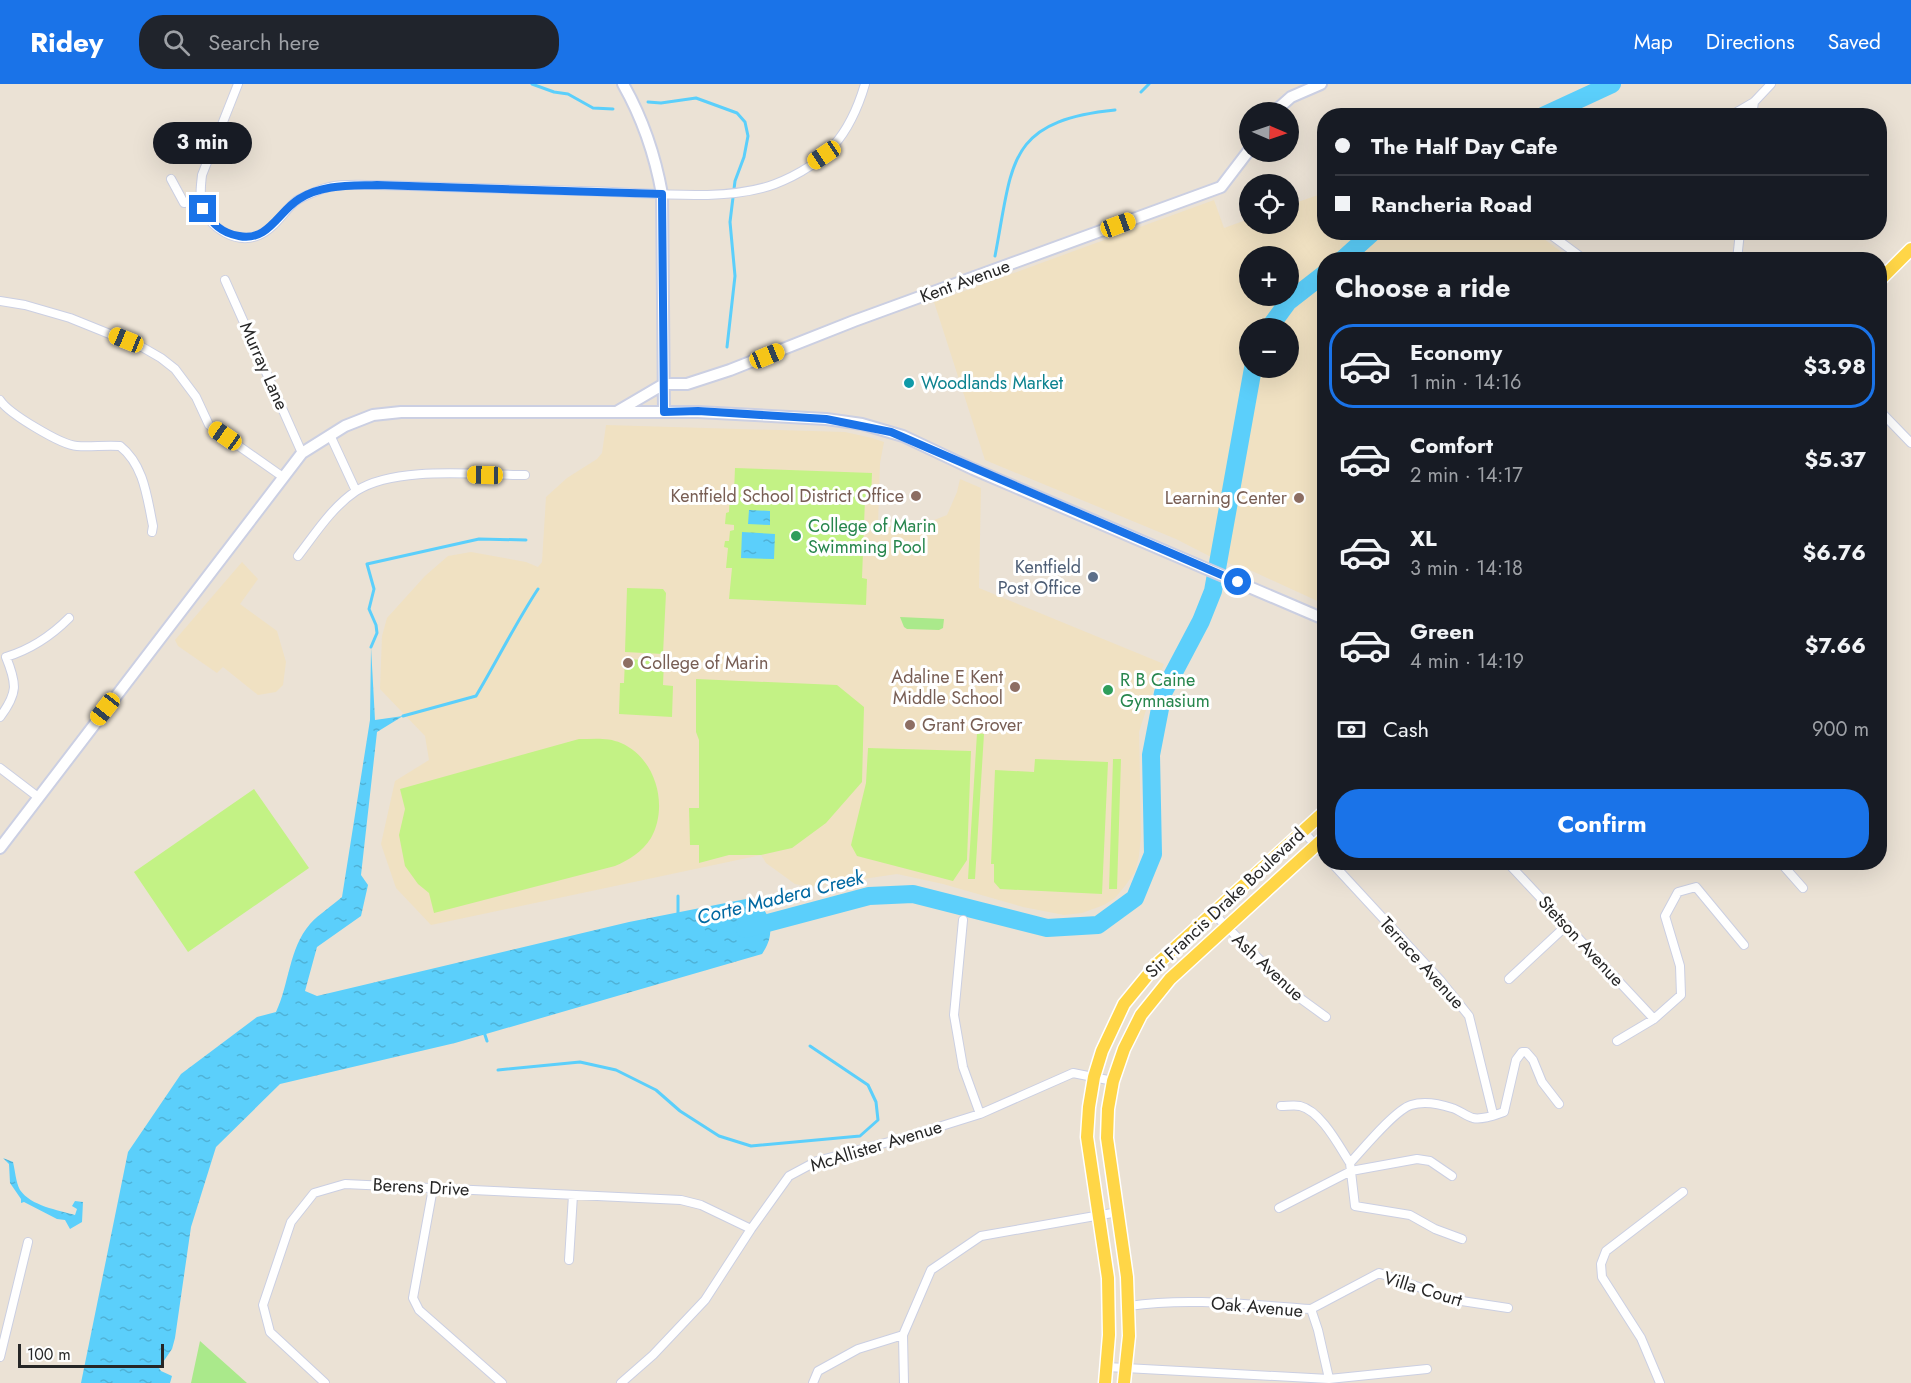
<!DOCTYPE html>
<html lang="en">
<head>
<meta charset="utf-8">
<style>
  body { margin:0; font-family:Jost,sans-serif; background:#20242c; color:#f1f3f6; height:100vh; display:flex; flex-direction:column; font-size:22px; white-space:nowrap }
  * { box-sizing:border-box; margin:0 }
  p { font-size:20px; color:#9ea1a6 }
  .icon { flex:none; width:33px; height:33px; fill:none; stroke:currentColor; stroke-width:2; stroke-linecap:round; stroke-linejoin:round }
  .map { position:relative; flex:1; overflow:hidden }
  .side { position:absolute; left:1317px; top:168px; width:570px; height:618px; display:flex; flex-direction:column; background:#171b24; border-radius:24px; box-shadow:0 6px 24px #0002 }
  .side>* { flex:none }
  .banner { position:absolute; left:1317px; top:24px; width:570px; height:132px; border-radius:24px; box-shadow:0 6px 24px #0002; display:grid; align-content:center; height:132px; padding:0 18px; background:#171b24 }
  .needle { width:39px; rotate:92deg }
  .controls { position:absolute; left:1239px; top:18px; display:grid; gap:12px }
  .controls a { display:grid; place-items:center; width:60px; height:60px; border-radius:50%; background:#171b24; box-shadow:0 6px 24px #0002; font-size:30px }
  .scale { position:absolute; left:18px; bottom:15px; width:146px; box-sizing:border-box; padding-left:6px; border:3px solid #262626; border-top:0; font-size:16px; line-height:21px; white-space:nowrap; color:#262626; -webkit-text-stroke:4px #fff; paint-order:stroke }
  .end { position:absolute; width:27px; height:27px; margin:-14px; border:8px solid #1a73e8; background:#fff; box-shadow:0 0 0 3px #fff }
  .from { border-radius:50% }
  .bubble { position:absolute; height:42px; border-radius:21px; background:#171b24; box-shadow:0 6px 24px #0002; font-size:20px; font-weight:700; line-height:42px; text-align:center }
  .car { position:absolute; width:18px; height:36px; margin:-18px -9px; border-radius:8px; box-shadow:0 0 4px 2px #0007; background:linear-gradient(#f5c518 24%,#345 0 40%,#f5c518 0 76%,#345 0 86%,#f5c518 0) }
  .banner b { display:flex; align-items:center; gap:21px; height:57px; font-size:22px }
  .banner b+b { border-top:2px solid #363941 }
  .banner i { width:15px; height:15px; background:#f1f3f6 }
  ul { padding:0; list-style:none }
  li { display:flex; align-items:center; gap:18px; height:84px; margin:0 12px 9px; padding:0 6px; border:3px solid transparent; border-radius:24px }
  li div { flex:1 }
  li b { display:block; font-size:22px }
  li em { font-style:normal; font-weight:700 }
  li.current { border-color:#1a73e8 }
  li>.icon { width:54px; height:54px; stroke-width:1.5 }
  h2 { padding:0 18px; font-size:27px; line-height:72px }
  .pay { display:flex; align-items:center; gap:15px; height:66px; padding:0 18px; font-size:22px }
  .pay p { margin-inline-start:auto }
  .primary-button { display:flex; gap:12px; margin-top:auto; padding:12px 18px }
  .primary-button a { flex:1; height:69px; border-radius:24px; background:#1a73e8; color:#fff; font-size:24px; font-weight:700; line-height:69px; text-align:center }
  header { display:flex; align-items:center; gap:36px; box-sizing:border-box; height:84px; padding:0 30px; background:#1a73e8; color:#fff }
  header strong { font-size:28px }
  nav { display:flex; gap:33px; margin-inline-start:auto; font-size:21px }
  .search { width:420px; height:54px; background:#20242c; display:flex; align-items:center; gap:15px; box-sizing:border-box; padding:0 21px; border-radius:24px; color:#9ea1a6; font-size:22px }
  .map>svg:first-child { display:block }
</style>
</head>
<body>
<header>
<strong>Ridey</strong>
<div class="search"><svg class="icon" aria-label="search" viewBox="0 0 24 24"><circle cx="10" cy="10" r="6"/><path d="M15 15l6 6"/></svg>Search here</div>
<nav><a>Map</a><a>Directions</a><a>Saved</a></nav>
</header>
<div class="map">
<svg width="1911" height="1299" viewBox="0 0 1911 1299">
  <defs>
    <pattern id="water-ripples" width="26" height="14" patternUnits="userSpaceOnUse" patternTransform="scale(1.5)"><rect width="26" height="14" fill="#5bcffb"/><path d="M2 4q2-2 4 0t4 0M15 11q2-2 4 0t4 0" fill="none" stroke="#4fb2d7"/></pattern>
  </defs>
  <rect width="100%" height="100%" fill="#ebe2d5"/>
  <!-- education -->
  <path fill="#f0e1c2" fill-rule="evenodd" d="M1324,109V148L1536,149L1571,175L1324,176V520L1252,487L1215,475L1176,455L985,376L934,218L1214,116L1224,144L1249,135L1250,140H1288L1289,121ZM1250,172H1288V212H1250ZM1250,244H1288V284H1250Z
    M606,341L845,348L872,354L884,358L880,379L878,441L919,442L947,431L957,408L960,395L981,404L979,504L1164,580L1146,626L1139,648L1141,752L1139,772L1135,788L1125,802L1115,814L1104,821L1082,829L1064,831L1023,823L943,800L897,790L809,803L795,800L766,779L761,771L431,841L396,804L381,760L395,697L429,676L425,652L380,605L382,552L387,534L425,492L448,472L471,468L526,478L538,483L542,478L546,413L567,394L597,375L602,369Z
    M242,478L258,495L240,520L277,547L286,578L283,601L276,608L258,611L223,583L217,589L178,562L175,556Z"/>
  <!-- park -->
  <path fill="#aae98b" d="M900,533L944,535L943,544L939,546L907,545L904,543Z
    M200,1257L247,1299H191Z"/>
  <!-- pitch -->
  <path fill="#c3f285" d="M735,384L872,389L871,415H865L862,494L867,495L866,521L729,515L732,484H726L728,464L724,463L725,457H729L730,447L734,446V441L725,440L726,429L729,428L730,408H734Z
    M627,504L663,505L666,509L663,570L625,568Z
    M625,575L664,577L663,601L673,602L672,633L619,630L620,599H624Z
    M696,595L837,601L864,623L862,698L826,739L792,764L761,771H729L699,779V761H690L689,724H699V656L696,648Z
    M977,649L984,650L975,795H968Z
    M579,655C593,655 608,653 621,659C656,674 669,722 651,754C642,768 629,776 615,782L434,829L429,809L418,800L405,782L399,751L405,725L400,705Z
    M868,664L971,667L967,776L953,797L857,772L851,761L866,699Z
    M1035,675L1108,678L1102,810L1000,805L994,798V780H991L995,686L1034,688Z
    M1113,675H1121L1117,805H1109Z
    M254,705L309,784L188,868L134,788Z"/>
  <!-- water -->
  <path fill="url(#water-ripples)" d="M749,426L770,427V441L748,440Z
    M742,448L775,450L774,475L741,474Z
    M371,563L375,636L403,632L377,648L361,791L368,801L361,832L317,863L305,907L317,912L629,838L746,815C772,821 777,850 762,870L455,959L280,1000L216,1063L191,1143L175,1254L172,1265L159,1284L161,1287L172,1292L170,1299H81L128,1068L181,990L257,933L276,928C289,901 289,864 310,840C319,830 332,822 342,813L370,636Z
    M3,1074L13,1078C15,1086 16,1099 20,1106C31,1122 58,1126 75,1131L77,1125L72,1122L75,1117L83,1118L82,1138L70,1145L65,1136L57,1135L24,1118L21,1119V1115L10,1099L9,1080Z"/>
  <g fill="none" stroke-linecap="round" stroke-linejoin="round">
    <!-- stream -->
    <path stroke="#5bcffb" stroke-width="3" d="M532,0L554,8L568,10L593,24L613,25
      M1141,8L1149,0
      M648,18L661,19L696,14L737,29L745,38L748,52L744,73L735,97L730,138L735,192L727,263
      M995,172C1013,79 1006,37 1115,26
      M371,563L377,549L376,541L369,525L374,505L367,480L479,455L526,456
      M403,632L476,612C497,577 515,540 538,505
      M678,812V831
      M484,948L487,957
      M498,986L580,978L616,986L656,1006L680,1027L719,1052L751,1062L860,1052L878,1036L876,1018L868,1001L810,962"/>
    <!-- river -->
    <path stroke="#5bcffb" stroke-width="18" d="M1543,32L1612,0
      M1342,176L1373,148
      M1269,244L1288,218L1324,190
      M745,845L869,812L913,810L1047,844L1098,841L1135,814L1153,770L1151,671L1163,609L1201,537L1213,507L1253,284"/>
    <!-- street casing -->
    <g stroke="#cbcfe2" stroke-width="10">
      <path id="street" d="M238,0L202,91C201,101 199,112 203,123C209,144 237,161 259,151C274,145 284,127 296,117C302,113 310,110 317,107C335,99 357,101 377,101C455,103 534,106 613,108C661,110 730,117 775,100C826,80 850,51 865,0
        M1730,32L1754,18L1771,0
        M1752,32L1754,18
        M171,95L184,119L201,117
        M1547,148L1585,176
        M1737,176L1740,148
        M225,196L302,369
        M0,217L25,221L70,234L142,263L161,274L175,285L196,313L209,341L283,393
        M0,316C8,329 61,361 77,362C91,363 105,361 120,362C144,381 147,413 153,442L152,448
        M1880,327L1911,359
        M330,351L356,407
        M298,472C315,450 332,423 356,407C396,381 478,391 525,391
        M6,573C29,566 52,551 69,534
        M0,633C18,609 17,600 6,573
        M0,684L38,713
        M1303,747L1324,771
        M1331,778L1441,897L1469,932L1493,1030
        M1507,778L1654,935
        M1780,778L1803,804
        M1213,829L1293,909L1326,933
        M963,836L954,931L963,983L980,1030
        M1509,895L1567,841
        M1617,957L1654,935L1681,911L1680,882L1665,832L1678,808L1696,803L1744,861
        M1281,1022C1287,1022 1295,1021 1300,1022C1321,1027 1339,1062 1350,1079
        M433,1104L413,1214L419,1226L502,1299
        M1279,1124L1351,1087L1417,1075L1430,1077L1452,1092
        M1462,1155L1435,1145L1410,1131L1355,1122L1350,1079C1363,1065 1395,1026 1411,1021C1423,1017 1440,1020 1452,1024C1459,1026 1466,1032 1473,1034C1483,1036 1495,1031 1504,1028L1516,976L1522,968H1526L1533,976L1542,998L1559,1020
        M569,1176L573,1111
        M1129,1222C1189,1213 1250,1221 1311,1225L1318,1246L1330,1299
        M1311,1225L1379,1189L1455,1216L1508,1224
        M0,1273L28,1158
        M1107,1283L1329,1295L1427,1285
        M325,1299L270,1248L263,1221L291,1138L314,1109L345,1100L681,1116L701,1121L751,1145
        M621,1299L653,1271L705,1216L751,1145L789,1092L817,1077L900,1055L980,1030L1073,989L1113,997
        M813,1299L818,1287L858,1265L903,1251
        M904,1299L903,1251L931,1186L981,1152L1118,1128
        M1660,1299L1641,1254L1602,1193L1601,1180L1606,1167L1683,1108"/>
    </g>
    <!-- secondary casing -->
    <g stroke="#cbcfe2" stroke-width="14">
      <path id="secondary" d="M623,0C643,35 655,71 662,110L664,328
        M1274,28L1291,13L1321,0
        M664,300H687L730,286L854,237L1221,103L1250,65
        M618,327L664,300
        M0,764L302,369L345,342L373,331L401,328H698L826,335L862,340L903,352L973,385L1324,535"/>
    </g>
    <!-- primary casing -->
    <g stroke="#fff" stroke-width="15">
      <path id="primary" d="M1880,196L1911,165
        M1105,1299L1109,1251L1108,1194L1087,1053L1089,1023L1094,993L1102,967L1124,920L1156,881L1324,728
        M1124,1299L1129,1252L1127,1193L1107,1054L1108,1025L1113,997L1124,965L1141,931L1170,895L1324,754"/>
    </g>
    <!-- street -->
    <use href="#street" stroke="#fff" stroke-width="8"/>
    <!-- secondary -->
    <use href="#secondary" stroke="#fff" stroke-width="10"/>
    <!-- primary -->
    <use href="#primary" stroke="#ffd647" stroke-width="12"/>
  </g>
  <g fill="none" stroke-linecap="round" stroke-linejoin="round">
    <!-- route -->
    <path stroke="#1a73e8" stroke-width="8" d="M203,125C213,140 221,149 239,152C268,158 278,128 299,115C323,100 350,102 377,101L662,110L664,328L698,327L826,335L891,348L1238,498"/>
  </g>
  <!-- markers -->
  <circle fill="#0f9aa8" stroke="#fff" stroke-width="2" cx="909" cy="299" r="6"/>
  <g fill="#8d6e63" stroke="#fff" stroke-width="2">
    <circle cx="916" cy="412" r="6"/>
    <circle cx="1299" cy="414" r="6"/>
    <circle cx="628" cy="579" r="6"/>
    <circle cx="1015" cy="603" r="6"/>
    <circle cx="910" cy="641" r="6"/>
  </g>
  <g fill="#2e9e5b" stroke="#fff" stroke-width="2">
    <circle cx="796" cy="452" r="6"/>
    <circle cx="1108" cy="606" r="6"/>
  </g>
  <circle fill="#5c6f8a" stroke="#fff" stroke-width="2" cx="1093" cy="493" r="6"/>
  <g text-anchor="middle" stroke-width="6" stroke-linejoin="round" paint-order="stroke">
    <!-- street labels -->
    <g font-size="18" fill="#262626" stroke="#fff">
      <text transform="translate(965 197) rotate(-20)" y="6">Kent Avenue</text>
      <text transform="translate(264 282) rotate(66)" y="6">Murray Lane</text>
      <text transform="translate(1225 819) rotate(-43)" y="6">Sir Francis Drake Boulevard</text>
      <text transform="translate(1581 857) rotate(47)" y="6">Stetson Avenue</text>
      <text transform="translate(1422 879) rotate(48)" y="6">Terrace Avenue</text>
      <text transform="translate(1268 883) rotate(43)" y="6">Ash Avenue</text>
      <text transform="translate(876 1062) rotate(-17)" y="6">McAllister Avenue</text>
      <text transform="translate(421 1103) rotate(3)" y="6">Berens Drive</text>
      <text transform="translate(1423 1205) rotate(17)" y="6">Villa Court</text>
      <text transform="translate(1257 1223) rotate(5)" y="6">Oak Avenue</text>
    </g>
    <!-- culture labels -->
    <g font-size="18" fill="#0d838f" stroke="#fff" text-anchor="start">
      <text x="921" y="305">Woodlands Market</text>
    </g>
    <!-- education labels -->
    <g font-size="18" fill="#785e54" stroke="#fff" text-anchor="end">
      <text x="904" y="418">Kentfield School District Office</text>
      <text x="1287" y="420">Learning Center</text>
      <text x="640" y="585" text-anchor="start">College of Marin</text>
      <text x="1003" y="599">Adaline E Kent<tspan x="1003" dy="21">Middle School</tspan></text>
      <text x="922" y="647" text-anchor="start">Grant Grover</text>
    </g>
    <!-- leisure labels -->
    <g font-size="18" fill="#27864d" stroke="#fff" text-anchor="start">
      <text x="808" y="448">College of Marin<tspan x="808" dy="21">Swimming Pool</tspan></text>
      <text x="1120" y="602">R B Caine<tspan x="1120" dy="21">Gymnasium</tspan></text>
    </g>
    <!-- service labels -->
    <g font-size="18" fill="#4e5e75" stroke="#fff" text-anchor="end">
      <text x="1081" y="489">Kentfield<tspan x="1081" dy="21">Post Office</tspan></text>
    </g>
    <!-- water labels -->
    <g font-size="20" font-style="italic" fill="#0068a1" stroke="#fff">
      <text transform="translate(780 813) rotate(-14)" y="7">Corte Madera Creek</text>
    </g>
  </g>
</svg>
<div class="controls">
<a><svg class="needle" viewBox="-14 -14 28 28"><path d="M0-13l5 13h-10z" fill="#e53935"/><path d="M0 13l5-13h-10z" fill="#9ea1a6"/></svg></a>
<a><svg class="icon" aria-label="locate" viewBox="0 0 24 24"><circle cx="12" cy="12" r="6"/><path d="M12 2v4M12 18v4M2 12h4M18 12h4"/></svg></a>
<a>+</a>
<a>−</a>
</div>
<div class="scale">100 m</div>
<i class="end from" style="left:1238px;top:498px"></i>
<i class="end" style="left:203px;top:125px"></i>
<div class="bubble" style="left:153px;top:38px;width:99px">3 min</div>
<i class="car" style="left:824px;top:71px;rotate:236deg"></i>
<i class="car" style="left:1118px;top:141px;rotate:70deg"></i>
<i class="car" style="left:126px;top:256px;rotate:292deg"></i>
<i class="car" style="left:767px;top:272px;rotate:68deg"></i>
<i class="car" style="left:225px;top:352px;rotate:305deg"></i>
<i class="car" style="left:485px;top:391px;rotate:271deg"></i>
<i class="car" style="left:105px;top:625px;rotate:218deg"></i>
<div class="banner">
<b><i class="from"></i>The Half Day Cafe</b>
<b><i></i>Rancheria Road</b>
</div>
<section class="side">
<h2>Choose a ride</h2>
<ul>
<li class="current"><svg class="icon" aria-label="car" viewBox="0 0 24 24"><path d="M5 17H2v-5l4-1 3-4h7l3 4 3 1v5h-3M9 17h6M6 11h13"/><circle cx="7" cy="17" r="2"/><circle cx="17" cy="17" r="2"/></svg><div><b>Economy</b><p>1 min · 14:16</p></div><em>$3.98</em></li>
<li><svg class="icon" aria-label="car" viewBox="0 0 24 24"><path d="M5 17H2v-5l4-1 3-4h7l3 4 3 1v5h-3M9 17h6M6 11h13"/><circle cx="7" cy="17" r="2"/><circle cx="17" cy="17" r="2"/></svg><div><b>Comfort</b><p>2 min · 14:17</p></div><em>$5.37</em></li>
<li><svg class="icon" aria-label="car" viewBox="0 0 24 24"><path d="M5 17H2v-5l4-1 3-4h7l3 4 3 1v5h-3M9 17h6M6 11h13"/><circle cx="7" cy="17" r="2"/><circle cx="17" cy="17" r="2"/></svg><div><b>XL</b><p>3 min · 14:18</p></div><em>$6.76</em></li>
<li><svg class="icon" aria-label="car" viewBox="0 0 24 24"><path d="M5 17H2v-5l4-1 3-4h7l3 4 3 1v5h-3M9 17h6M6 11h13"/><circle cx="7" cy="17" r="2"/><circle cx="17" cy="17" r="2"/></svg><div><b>Green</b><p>4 min · 14:19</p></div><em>$7.66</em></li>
</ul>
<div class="pay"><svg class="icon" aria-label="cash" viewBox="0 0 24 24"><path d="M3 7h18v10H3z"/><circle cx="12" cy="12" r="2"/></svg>Cash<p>900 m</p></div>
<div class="primary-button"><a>Confirm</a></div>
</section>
</div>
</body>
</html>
